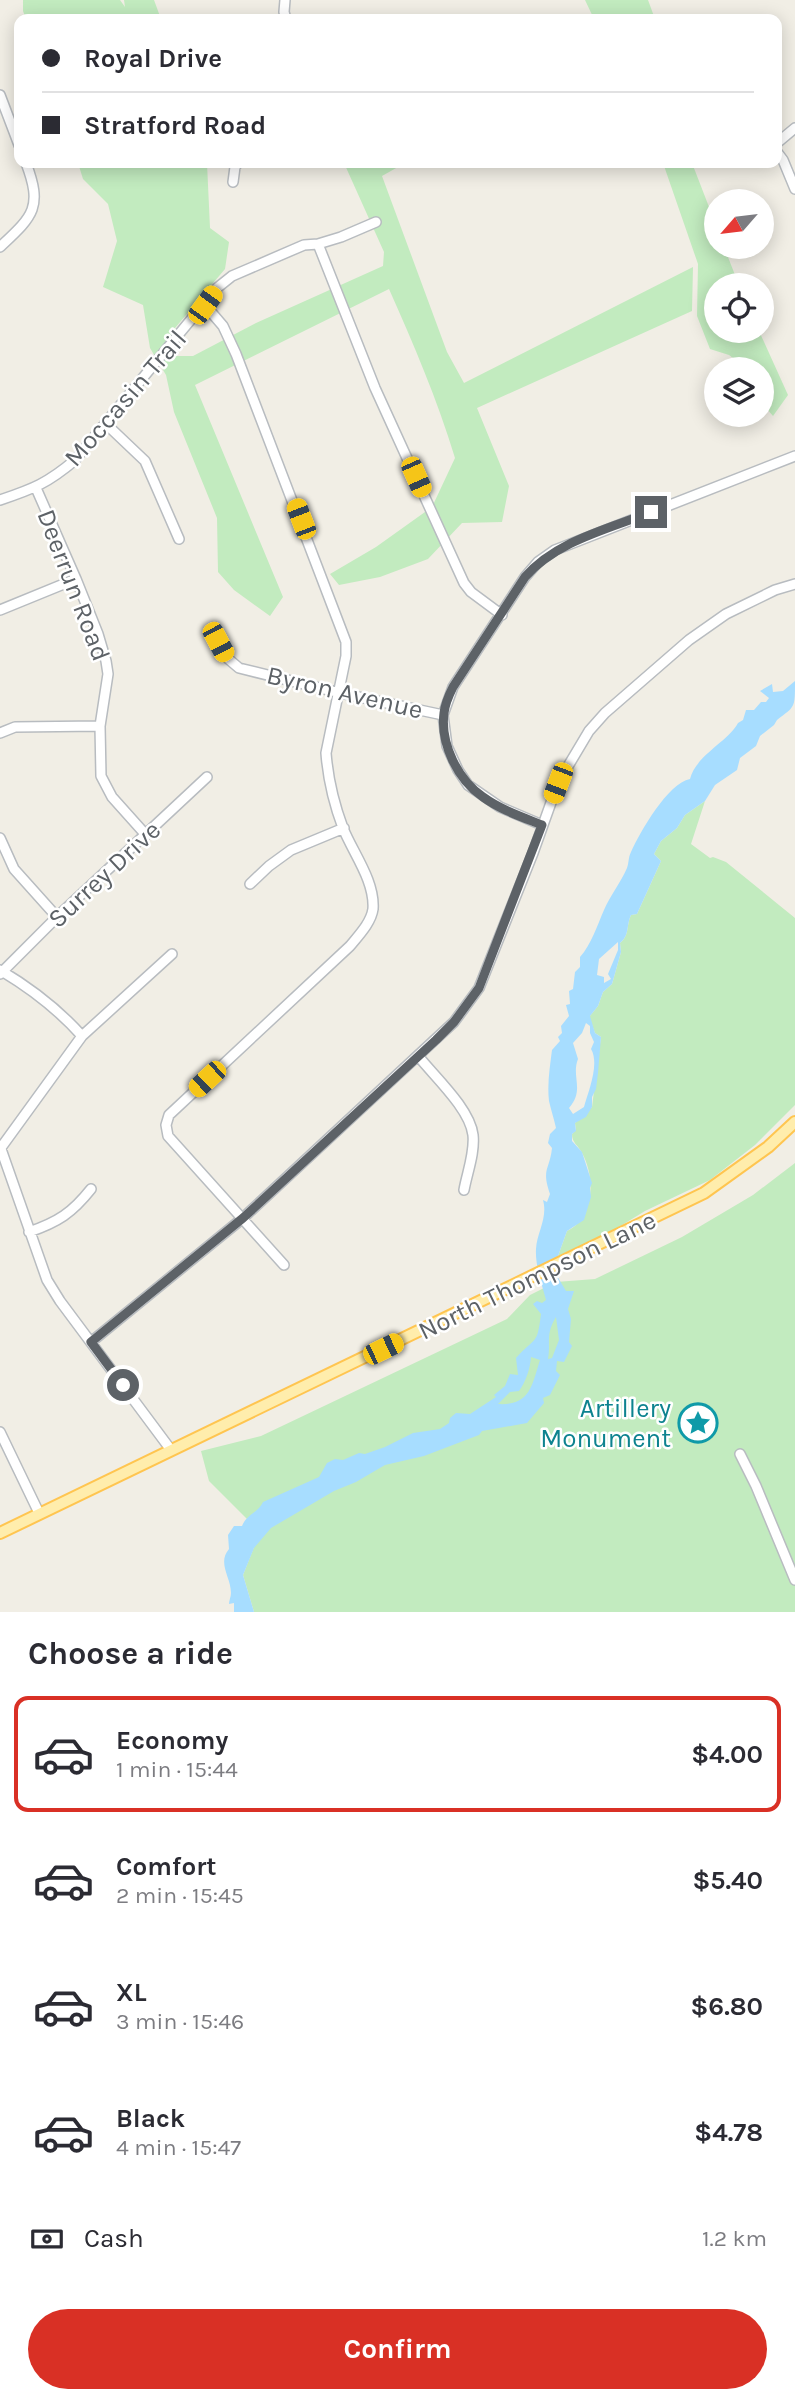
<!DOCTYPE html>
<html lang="en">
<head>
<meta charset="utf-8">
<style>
  body { margin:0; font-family:Karla,sans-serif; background:#f2f2f3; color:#2b2b33; height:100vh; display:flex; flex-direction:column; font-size:26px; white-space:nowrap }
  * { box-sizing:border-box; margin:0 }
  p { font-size:23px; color:#7c7c81 }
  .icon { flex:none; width:38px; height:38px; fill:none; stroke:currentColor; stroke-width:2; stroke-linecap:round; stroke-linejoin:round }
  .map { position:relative; height:1612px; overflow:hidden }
  .details { display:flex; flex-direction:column; background:#fff; flex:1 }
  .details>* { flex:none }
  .banner { position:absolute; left:14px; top:14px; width:768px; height:154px; border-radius:14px; box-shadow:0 4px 18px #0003; display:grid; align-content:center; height:154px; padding:0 28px; background:#fff }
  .needle { width:46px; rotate:242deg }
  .buttons { position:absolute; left:704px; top:189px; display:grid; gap:14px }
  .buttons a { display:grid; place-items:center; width:70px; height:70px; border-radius:50%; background:#fff; box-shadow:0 4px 18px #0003; font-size:35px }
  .end { position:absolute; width:32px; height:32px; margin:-16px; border:9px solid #5d6267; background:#fff; box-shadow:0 0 0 4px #fff }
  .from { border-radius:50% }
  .car { position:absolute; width:21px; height:42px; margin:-21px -10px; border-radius:9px; box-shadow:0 0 5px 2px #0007; background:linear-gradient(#f5c518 24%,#345 0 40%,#f5c518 0 76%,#345 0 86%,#f5c518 0) }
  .banner b { display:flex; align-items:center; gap:24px; height:66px; font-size:26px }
  .banner b+b { border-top:2px solid #e1e1e2 }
  .banner i { width:18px; height:18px; background:#2b2b33 }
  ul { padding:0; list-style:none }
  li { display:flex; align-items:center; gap:21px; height:116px; margin:0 14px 10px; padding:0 14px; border:4px solid transparent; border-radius:14px }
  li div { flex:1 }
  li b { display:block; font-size:26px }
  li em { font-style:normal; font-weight:700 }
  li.selected { border-color:#d93025 }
  li>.icon { width:63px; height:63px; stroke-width:1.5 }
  h2 { padding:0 28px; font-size:32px; line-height:84px }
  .pay { display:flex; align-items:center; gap:18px; height:77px; padding:0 28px; font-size:26px }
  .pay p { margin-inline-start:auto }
  .button { display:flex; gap:14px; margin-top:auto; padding:14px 28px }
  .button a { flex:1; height:80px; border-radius:42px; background:#d93025; color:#fff; font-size:28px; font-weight:700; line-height:80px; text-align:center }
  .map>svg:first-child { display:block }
</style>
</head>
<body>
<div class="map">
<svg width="795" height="1612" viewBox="0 0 795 1612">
  <rect width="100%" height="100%" fill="#f1eee5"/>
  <!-- green -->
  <path fill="#c2ebbf" d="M23,0H120L125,7L124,0H154L161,19H26L23,11Z
    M585,0H648L655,19H594Z
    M78,163H207L210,228L229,242L225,269L175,328L176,356H193L256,323L383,266L384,252L344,163H405L382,176L447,352L464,383L693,267L692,311L477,408L509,486L502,522L462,523L428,559L380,577L339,585L330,574L376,547L432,507L455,458C437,399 414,345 389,289L195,385L283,597L270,616L234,590L218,572L217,518L174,412L166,375L150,348L143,305L103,287L117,241L108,204L83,179Z
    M663,163H692L716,225V247H724L739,285H716V331H759L788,395L773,416L761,402V369H748L729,355L710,349L697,316L698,264Z
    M705,801L691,844L710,858L713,857L726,862L795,918V1105L755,1145L710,1180L645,1211L609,1233L558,1256L567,1231C594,1218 596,1178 582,1153C578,1145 572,1143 572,1134L576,1130L575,1123L592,1107L601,1037L595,1033L589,1017L598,1006L603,992L612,984L621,952L620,943C630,935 626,926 631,915L637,914L661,861L654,854L661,841L677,828L685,815Z
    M795,1163V1612H254L243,1575L260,1532L209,1481L201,1451L261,1436L507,1319L530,1295L556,1282L595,1279L682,1237L753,1195Z"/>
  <!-- water -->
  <path fill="#a7ddff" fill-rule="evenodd" d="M795,681C795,709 795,706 777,720L774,725L760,736L756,746L740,758L737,770L715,785L705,801L685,815L677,828L661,841L654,854L661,861L637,914L631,915C626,926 630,935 620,943L621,952L612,984L603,992L598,1006L590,1016L595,1033L601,1037L598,1073L596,1089L592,1097V1107L586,1117L575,1123L576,1131L572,1134V1141L582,1152L592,1183L590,1188L591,1197L584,1220L567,1231L558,1256L557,1276L566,1291H574L568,1309L571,1319L569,1342L572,1346L564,1362L557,1361L556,1371L560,1375L550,1395L543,1398L544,1403L527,1423L482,1431L479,1435L424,1456L385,1465L356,1482L334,1491L271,1528L254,1548L243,1575L254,1612H234V1603L229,1604C229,1600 231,1597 231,1593C231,1577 217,1563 229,1549L228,1535L234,1526H242C247,1514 258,1513 263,1502L319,1477L327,1463L335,1459L343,1460L359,1453L365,1454L385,1447L413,1433L440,1429L449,1423L450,1418L456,1413L470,1414L496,1397L494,1395L505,1386L510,1374L518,1375L516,1358C536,1336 537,1346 541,1314L533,1304L537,1301L542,1303L546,1300C542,1285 535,1265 536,1249C537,1232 548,1218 543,1200L547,1202L550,1194C541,1169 550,1169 552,1148L548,1143L550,1134L556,1128C554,1119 551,1110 549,1101C547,1084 550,1066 552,1050L560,1041L558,1037L562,1033L561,1026L569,1016L566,1005L570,1004L569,991L573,989L575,972L580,967V957C591,945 597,926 604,910C610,896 621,882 627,868C629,863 628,858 631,852C640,832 668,783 690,779C696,755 729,741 738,723L743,720L746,710H754L761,702H766L769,698L760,691L772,684L773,692L783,691ZM618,942V950L608,974L611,979L604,983V977L597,975L599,959ZM586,1023L590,1026V1033L594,1042L591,1049C600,1064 588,1092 584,1107L573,1114L569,1108C585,1090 571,1077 578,1059L573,1043L582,1033ZM556,1317L559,1340L552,1358L548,1359C551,1342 545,1335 556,1317ZM531,1357L540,1360C532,1384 531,1406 498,1404L510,1392L519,1391C526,1381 530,1369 531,1357Z"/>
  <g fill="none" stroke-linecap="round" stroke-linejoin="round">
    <!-- minor casing -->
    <g stroke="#b8bcc0" stroke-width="12">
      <path id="minor" d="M285,0L284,12L286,19
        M0,95L19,145
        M777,143L795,128
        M777,152L783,160L795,189
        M233,182L235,167L238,163
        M318,244L375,388L464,583L471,592L502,615
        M0,247C33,216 43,208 26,163
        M205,305L223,326L236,354L346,642V656L326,753C328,779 334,804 343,828C353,853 375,881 373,909C371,923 358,936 350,946L169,1115L166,1125L168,1136L284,1265
        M105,423L145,461L179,539
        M36,488L76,579L98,634L106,661L108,674L100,726L101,776L112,797L146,835
        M0,500C33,489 48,483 75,460L217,288L232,276L304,245L318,244L341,237L376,222
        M0,610L76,579
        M218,642L226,657L239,668L340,693L443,715
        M0,733L15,727L100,726
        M542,825L500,807L468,785L458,770L447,746L443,715L453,687L525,577L538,562L555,550L795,456
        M0,838L14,869L57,917
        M250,884L269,866L291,850L344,828
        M0,970C32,989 58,1009 82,1036
        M0,974L57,917L207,777
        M419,1057C435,1077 470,1109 473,1135C475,1153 467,1173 464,1190
        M0,1149L82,1036L172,954
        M1,1149L47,1280L60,1301L171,1450
        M29,1232C58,1222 72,1213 91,1189
        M91,1342L243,1218L454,1022L479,988L533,853L558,783L589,731L605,713L689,640L726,614L775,590L795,584
        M0,1432L39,1513
        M740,1454L756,1486L795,1580"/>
    </g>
    <!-- major casing -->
    <g stroke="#ffc550" stroke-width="14">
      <path id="major" d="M0,1533L704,1193L768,1147L795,1122"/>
    </g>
    <!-- minor -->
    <use href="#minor" stroke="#fff" stroke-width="9"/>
    <!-- major -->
    <use href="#major" stroke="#ffedac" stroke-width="10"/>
  </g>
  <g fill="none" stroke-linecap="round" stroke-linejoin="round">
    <!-- route -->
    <path stroke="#5d6267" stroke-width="9" d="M123,1385L91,1342L243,1218L436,1040L454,1022L479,988L542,825C522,817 501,810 483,797C458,780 440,744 444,713C445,704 449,695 453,687L525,577C556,541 608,529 651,512"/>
  </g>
  <!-- icons -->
  <defs>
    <g id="sight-ring" transform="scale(2.0125)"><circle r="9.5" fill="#fff" stroke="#0f9aa8" stroke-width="1.5"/><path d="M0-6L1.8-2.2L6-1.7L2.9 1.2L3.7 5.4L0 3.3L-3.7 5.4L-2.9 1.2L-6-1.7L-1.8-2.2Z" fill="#0f9aa8"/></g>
  </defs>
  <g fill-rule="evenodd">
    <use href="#sight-ring" x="698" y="1423"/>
  </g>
  <g text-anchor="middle" stroke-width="5" stroke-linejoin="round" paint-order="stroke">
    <!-- street labels -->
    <g font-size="26" fill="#5d6267" stroke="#fff">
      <text transform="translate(125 398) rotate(-49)" y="9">Moccasin Trail</text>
      <text transform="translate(74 585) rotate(69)" y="9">Deerrun Road</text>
      <text transform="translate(345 692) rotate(13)" y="9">Byron Avenue</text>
      <text transform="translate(104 874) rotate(-43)" y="9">Surrey Drive</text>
      <text transform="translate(537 1275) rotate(-26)" y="9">North Thompson Lane</text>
    </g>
    <!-- culture labels -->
    <g font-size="26" fill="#0d838f" stroke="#fff" text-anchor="end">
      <text x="671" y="1417">Artillery<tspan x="671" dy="30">Monument</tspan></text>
    </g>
  </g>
</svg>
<div class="buttons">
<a><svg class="needle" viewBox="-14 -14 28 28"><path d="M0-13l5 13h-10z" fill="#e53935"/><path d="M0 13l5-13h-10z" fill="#7c7c81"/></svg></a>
<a><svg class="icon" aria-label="locate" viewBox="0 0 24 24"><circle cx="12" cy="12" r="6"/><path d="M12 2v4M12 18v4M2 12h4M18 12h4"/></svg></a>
<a><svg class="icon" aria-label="layers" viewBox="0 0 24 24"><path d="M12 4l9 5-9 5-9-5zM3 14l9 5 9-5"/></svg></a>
</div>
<i class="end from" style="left:123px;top:1385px"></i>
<i class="end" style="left:651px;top:512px"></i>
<i class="car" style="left:205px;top:305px;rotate:36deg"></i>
<i class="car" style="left:416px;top:477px;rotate:156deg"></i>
<i class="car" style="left:301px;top:519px;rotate:339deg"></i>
<i class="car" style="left:218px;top:642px;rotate:152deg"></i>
<i class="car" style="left:558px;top:783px;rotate:201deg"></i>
<i class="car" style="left:207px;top:1079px;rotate:227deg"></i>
<i class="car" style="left:383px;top:1349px;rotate:64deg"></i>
<div class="banner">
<b><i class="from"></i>Royal Drive</b>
<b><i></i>Stratford Road</b>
</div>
</div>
<section class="details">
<h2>Choose a ride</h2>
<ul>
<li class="selected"><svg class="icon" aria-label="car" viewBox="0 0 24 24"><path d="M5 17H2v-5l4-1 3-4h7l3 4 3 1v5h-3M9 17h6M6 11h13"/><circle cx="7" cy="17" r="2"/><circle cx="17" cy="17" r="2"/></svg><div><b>Economy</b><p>1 min · 15:44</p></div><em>$4.00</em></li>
<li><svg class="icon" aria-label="car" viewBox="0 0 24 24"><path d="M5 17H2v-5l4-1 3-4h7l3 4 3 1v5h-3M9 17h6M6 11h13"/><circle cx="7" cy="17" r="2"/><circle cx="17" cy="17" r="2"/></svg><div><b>Comfort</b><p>2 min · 15:45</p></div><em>$5.40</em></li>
<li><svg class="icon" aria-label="car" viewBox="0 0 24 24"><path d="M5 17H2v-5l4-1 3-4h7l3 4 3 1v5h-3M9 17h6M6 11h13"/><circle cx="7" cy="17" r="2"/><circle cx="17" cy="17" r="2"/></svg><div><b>XL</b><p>3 min · 15:46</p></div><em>$6.80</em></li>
<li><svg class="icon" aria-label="car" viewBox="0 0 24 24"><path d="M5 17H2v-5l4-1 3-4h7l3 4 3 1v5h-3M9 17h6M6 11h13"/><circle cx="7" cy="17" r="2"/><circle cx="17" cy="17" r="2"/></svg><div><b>Black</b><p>4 min · 15:47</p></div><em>$4.78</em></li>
</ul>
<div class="pay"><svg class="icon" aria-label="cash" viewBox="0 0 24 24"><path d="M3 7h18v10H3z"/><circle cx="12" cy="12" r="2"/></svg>Cash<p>1.2 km</p></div>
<div class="button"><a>Confirm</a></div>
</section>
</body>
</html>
